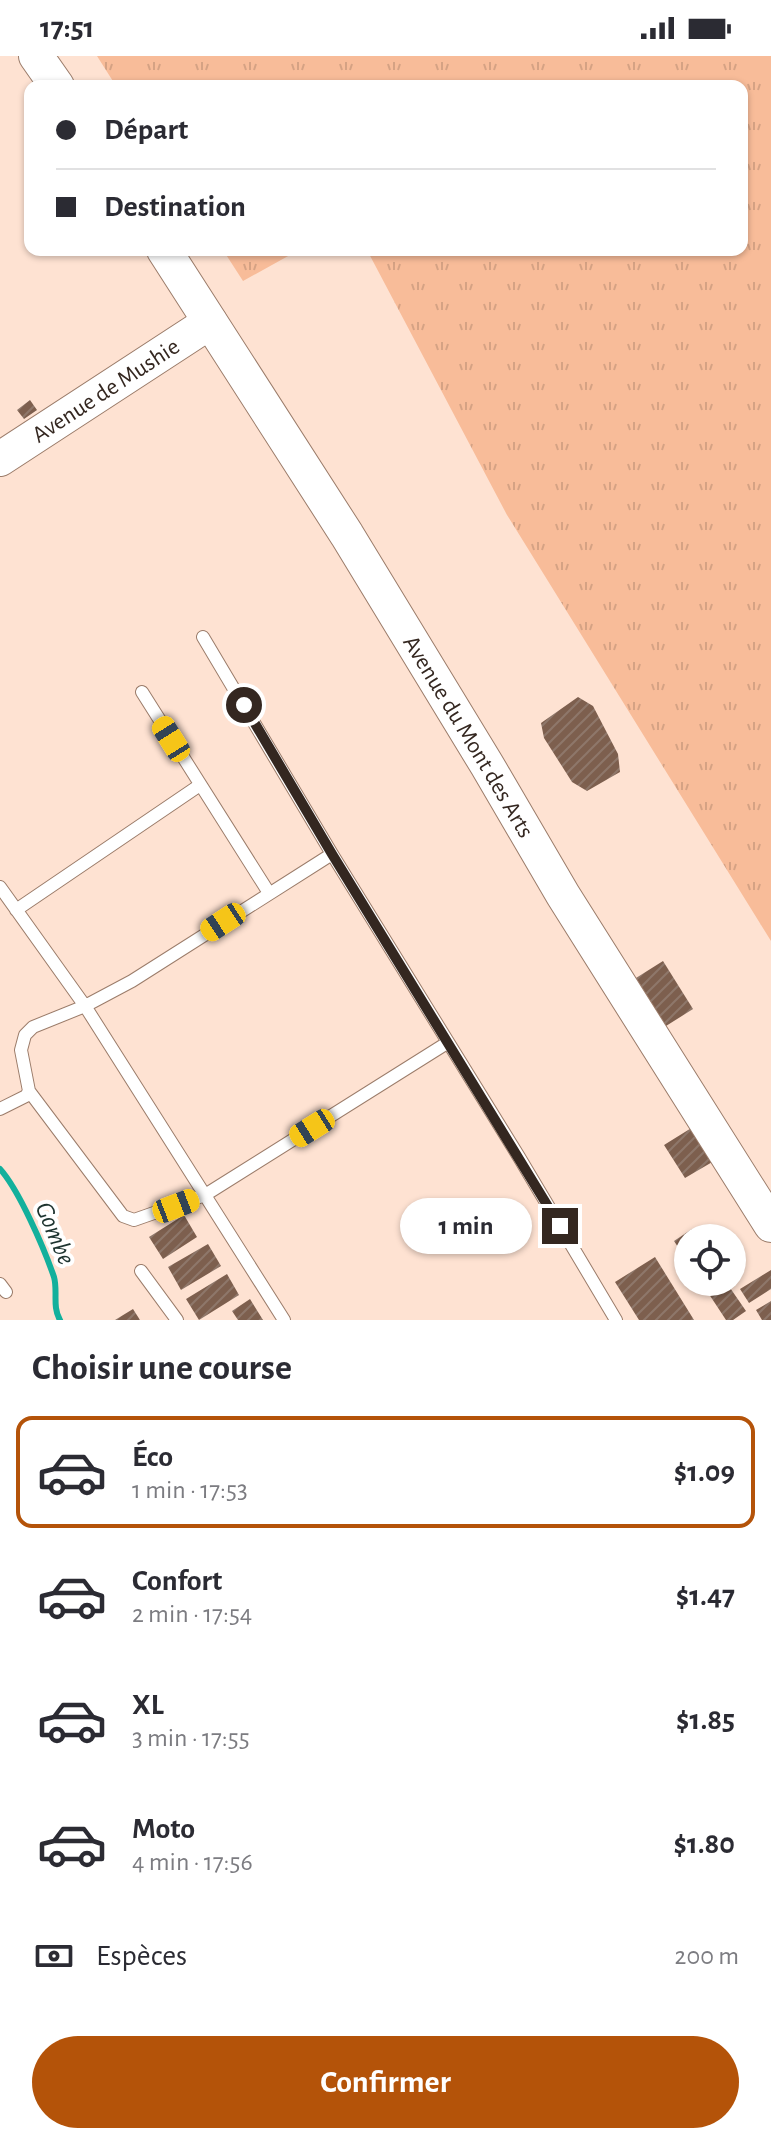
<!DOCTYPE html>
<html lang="fr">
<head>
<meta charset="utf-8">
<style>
  body { margin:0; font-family:"Alegreya Sans",sans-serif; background:#f2f2f3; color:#2b2b33; height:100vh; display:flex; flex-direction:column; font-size:30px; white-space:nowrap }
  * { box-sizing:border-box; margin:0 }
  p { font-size:26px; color:#7c7c81 }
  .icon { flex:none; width:44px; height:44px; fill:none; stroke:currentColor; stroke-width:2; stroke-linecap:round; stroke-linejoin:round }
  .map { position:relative; height:1264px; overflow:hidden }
  .details { display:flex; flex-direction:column; background:#fff; flex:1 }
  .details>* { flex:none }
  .top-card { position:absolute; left:24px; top:24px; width:724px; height:176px; border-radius:16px; box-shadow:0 2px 6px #0004; display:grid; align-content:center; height:176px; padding:0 32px; background:#fff }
  .controls { position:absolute; left:674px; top:1168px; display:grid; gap:16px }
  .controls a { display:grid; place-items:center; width:72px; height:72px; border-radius:50%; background:#fff; box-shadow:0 2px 6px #0004; font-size:40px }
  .end { position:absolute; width:36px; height:36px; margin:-18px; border:10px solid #342720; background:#fff; box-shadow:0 0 0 4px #fff }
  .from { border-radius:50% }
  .bubble { position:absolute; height:56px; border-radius:28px; background:#fff; box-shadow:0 2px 6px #0004; font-size:26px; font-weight:700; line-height:56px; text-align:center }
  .car { position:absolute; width:24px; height:48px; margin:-24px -12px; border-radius:10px; box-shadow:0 0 6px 2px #0007; background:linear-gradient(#f5c518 24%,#345 0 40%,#f5c518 0 76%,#345 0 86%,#f5c518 0) }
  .top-card b { display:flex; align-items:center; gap:28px; height:76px; font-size:30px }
  .top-card b+b { border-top:2px solid #e1e1e2 }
  .top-card i { width:20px; height:20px; background:#2b2b33 }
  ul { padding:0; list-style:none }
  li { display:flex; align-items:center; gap:24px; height:112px; margin:0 16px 12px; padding:0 16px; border:4px solid transparent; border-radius:16px }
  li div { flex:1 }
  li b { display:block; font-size:30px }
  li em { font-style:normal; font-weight:700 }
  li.current { border-color:#b45309 }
  li>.icon { width:72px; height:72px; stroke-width:1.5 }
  h2 { padding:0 32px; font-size:36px; line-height:96px }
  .pay { display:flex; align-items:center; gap:20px; height:88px; padding:0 32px; font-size:30px }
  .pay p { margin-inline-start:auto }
  .cta { display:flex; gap:16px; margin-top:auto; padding:16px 32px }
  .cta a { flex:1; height:92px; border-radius:48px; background:#b45309; color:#fff; font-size:32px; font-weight:700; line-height:92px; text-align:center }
  .status { display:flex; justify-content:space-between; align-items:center; height:56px; padding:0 40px; background:#fff; direction:ltr }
  .status svg { height:22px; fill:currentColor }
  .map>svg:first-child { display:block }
</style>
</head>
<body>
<div class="status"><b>17:51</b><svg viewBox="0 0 49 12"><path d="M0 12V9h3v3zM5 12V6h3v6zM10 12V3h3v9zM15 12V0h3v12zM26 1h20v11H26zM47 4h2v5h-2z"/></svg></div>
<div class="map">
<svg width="771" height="1264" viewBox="0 0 771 1264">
  <defs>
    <pattern id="grass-tufts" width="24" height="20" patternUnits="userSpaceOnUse" patternTransform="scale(2)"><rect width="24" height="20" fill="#f8bc99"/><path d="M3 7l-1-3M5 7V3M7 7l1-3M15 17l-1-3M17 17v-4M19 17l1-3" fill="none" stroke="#d5a284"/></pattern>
    <pattern id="building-hatch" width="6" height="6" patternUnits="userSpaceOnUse" patternTransform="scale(2)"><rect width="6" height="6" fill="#7d5f4e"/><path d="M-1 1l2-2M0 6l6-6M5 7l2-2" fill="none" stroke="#8e776a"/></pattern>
  </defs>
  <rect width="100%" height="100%" fill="#fee2d2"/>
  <!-- grass -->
  <path fill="url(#grass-tufts)" d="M97,0H771V885L507,459L367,194H742V30H116Z
    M223,194H299L243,225Z"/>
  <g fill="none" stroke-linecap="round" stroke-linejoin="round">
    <!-- stream -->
    <path stroke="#13b09c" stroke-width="6" d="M0,1113C19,1134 44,1192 54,1221C58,1235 52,1251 60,1264"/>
  </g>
  <!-- building -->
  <path fill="url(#building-hatch)" d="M30,344L37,354L24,363L17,354Z
    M578,641L593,650L618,698L620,716L587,735L572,726L544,682L541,667Z
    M663,905L693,953L666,970L636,922Z
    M693,1071L714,1105L685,1122L664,1089Z
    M184,1159L197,1181L163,1203L149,1181Z
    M692,1173L698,1182H688V1206L674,1185Z
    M208,1188L221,1210L181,1234L168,1211Z
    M655,1201L694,1264H639L615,1226Z
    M771,1214V1233L749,1247L740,1233Z
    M227,1218L239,1239L199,1264L186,1243Z
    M701,1226H726L746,1255L733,1264H726Z
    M250,1243L263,1264H238L232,1255Z
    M771,1245V1264H762L756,1254Z
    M133,1253L140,1264H115Z"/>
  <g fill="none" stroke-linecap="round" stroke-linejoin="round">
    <!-- lane casing -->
    <g stroke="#9b7c6a" stroke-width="14">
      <path id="lane" d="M203,581L332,798L519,1101L616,1264
        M142,636L269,837
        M0,831L85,950L284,1264
        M16,854L200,729
        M29,1035L123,1160L134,1164L205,1139L447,987
        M0,1053L26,1040L29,1035L21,994L25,979L33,971L85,950L132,925L332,798
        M141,1215L177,1264
        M0,1228L6,1236"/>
    </g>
    <!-- secondary casing -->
    <g stroke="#9b7c6a" stroke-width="36">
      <g id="secondary">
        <path d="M36,0L57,30"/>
        <path id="s1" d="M164,194L347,479L487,709L563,839L771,1169"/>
        <path id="s2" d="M0,403L210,266"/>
      </g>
    </g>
    <!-- lane -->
    <use href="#lane" stroke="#fff" stroke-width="12"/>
    <!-- secondary -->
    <use href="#secondary" stroke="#fff" stroke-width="34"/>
  </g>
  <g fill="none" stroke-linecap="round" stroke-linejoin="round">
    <!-- route -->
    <path stroke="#342720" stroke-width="10" d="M244,649L332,798L560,1170"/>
  </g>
  <g text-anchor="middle" stroke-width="8" stroke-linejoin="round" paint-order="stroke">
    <!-- street labels -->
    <g font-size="24" fill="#342720" stroke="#fff">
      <text dy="8" stroke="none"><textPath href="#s2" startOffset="126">Avenue de Mushie</textPath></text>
      <text dy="8" stroke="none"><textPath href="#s1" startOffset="574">Avenue du Mont des Arts</textPath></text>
    </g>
    <!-- water labels -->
    <g font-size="26" font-style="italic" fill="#1d332f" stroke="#fff">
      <text transform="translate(56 1177) rotate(67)" y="9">Gombe</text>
    </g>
  </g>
</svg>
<div class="controls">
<a><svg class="icon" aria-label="locate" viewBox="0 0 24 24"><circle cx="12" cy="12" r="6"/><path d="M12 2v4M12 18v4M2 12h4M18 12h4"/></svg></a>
</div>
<i class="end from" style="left:244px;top:649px"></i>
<i class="end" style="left:560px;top:1170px"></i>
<div class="bubble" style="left:400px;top:1142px;width:132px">1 min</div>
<i class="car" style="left:171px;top:683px;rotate:328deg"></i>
<i class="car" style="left:223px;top:866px;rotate:237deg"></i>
<i class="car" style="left:312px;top:1072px;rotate:238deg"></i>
<i class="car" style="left:176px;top:1150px;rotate:69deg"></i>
<div class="top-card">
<b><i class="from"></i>Départ</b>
<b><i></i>Destination</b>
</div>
</div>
<section class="details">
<h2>Choisir une course</h2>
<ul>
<li class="current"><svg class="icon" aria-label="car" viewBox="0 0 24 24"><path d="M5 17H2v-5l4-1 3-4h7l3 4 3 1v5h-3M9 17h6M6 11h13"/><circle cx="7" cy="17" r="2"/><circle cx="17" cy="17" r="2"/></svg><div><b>Éco</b><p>1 min · 17:53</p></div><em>$1.09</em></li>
<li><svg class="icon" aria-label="car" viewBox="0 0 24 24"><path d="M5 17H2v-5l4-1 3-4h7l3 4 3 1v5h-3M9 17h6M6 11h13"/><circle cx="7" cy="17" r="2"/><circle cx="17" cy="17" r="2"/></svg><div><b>Confort</b><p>2 min · 17:54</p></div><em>$1.47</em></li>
<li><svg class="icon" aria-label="car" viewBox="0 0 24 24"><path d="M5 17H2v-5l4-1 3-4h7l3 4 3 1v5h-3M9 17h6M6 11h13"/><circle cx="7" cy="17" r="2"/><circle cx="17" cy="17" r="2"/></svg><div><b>XL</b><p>3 min · 17:55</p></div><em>$1.85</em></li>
<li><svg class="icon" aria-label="car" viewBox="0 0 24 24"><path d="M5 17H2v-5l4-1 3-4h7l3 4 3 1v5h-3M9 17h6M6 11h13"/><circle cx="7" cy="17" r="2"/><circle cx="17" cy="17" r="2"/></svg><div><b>Moto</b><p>4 min · 17:56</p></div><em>$1.80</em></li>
</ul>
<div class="pay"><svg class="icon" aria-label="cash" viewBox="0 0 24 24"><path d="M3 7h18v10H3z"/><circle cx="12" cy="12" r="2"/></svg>Espèces<p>200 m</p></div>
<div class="cta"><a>Confirmer</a></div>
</section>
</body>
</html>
